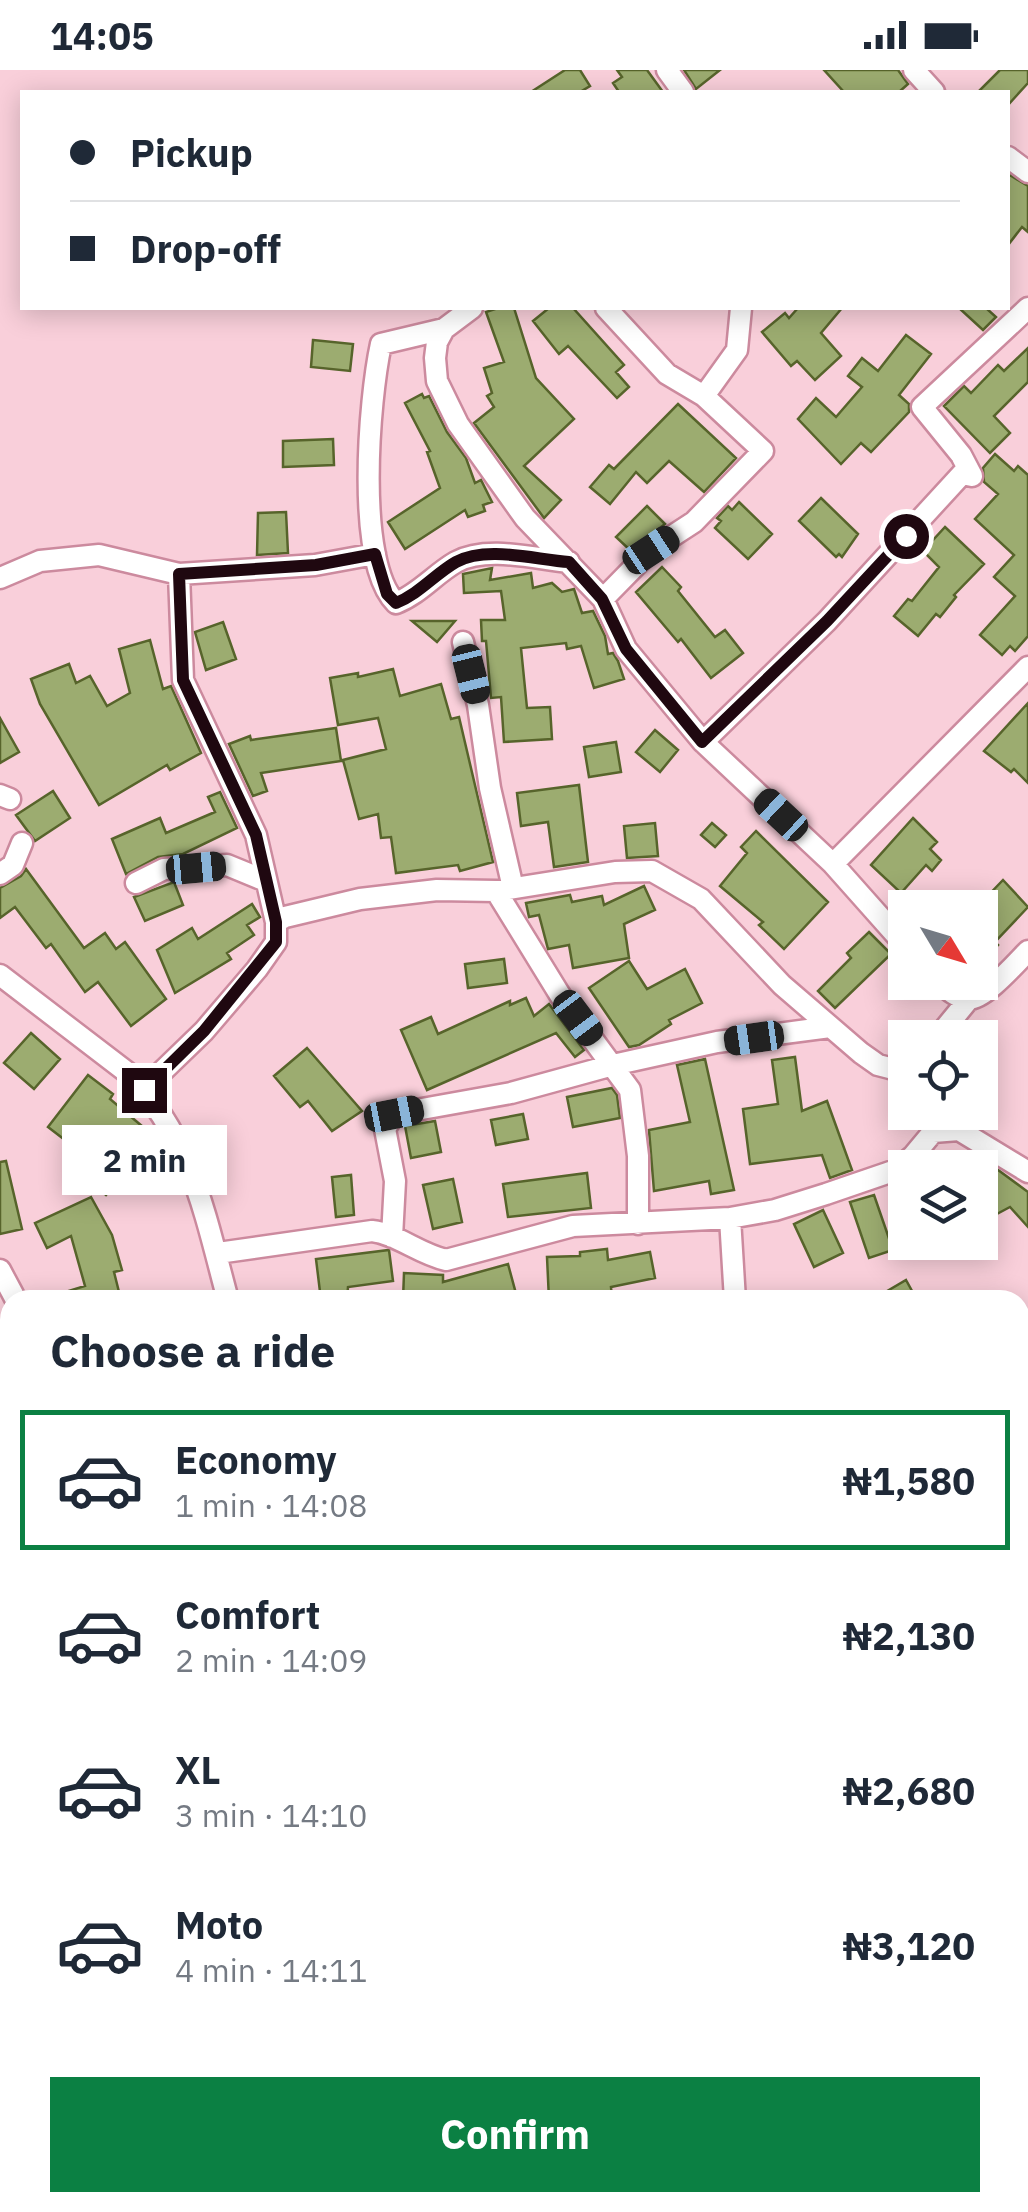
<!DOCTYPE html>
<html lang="en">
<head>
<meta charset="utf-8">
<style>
  body { margin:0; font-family:"IBM Plex Sans",sans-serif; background:#f2f2f3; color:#1f2937; height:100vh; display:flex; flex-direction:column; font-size:38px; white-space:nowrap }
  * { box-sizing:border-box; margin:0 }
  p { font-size:32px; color:#747a83 }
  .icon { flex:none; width:55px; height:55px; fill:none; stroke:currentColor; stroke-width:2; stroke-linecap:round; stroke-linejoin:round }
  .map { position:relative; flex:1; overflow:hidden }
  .side { position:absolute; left:0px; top:1220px; width:1030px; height:922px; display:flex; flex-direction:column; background:#fff; border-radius:30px 30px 0 0; box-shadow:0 5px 25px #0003 }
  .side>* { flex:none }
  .banner { position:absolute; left:20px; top:20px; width:990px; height:220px; border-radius:0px; box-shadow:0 5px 25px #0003; display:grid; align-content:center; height:220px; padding:0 50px; background:#fff }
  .needle { width:65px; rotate:128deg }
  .controls { position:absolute; left:888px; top:820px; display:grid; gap:20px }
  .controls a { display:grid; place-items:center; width:110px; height:110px; border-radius:0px; background:#fff; box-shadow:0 5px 25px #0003; font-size:50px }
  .end { position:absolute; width:45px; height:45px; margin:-22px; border:12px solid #1f0810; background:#fff; box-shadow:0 0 0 5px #fff }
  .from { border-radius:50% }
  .bubble { position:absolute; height:70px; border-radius:0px; background:#fff; box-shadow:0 5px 25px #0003; font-size:32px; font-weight:700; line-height:70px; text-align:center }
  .car { position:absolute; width:30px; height:60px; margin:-30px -15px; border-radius:12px; box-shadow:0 0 8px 2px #0007; background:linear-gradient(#222 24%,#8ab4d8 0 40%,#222 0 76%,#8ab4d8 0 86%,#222 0) }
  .banner b { display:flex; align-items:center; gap:35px; height:95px; font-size:38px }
  .banner b+b { border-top:2px solid #e0e1e3 }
  .banner i { width:25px; height:25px; background:#1f2937 }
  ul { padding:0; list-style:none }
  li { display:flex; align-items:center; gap:30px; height:140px; margin:0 20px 15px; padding:0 30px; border:5px solid transparent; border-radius:0px }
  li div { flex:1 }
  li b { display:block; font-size:38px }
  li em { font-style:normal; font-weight:700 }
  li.selected { border-color:#0b8043 }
  li>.icon { width:90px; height:90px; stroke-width:1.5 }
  h2 { padding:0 50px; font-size:45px; line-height:120px }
  .action { display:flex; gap:20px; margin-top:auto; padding:20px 50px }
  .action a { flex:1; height:115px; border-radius:0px; background:#0b8043; color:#fff; font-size:40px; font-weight:700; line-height:115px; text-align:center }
  .status { display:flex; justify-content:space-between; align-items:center; height:70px; padding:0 50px; background:#fff; direction:ltr }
  .status svg { height:28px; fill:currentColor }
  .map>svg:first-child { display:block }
</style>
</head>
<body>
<div class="status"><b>14:05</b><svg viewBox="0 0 49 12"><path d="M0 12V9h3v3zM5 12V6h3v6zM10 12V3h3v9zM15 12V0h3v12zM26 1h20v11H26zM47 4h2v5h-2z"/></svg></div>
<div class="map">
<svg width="1028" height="2142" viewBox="0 0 1028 2142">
  <rect width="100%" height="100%" fill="#f9cfda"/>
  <!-- building -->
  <path fill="#9cac70" stroke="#57642b" stroke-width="2.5" d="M565,0H580L590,16L580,22H531Z
    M617,0H647L663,22H619L613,13L622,7Z
    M684,0H720L696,19Z
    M824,0H898L908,14L899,22H844Z
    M1000,0H1028V13L1008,35V22H978Z
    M1008,104L1028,116V162L1022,157L1008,175Z
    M498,238H514L536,308L574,349L524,396L561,430L544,448L474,353L494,337L487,326L492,323L484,298L504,292L486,242Z
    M549,238H573L624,295L616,302L629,317L617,328L568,276L559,284L533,251Z
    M798,238H842L821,263L841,286L815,310L797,291L791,296L762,262L785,243L789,248Z
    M959,238H986L996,247L983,260Z
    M906,265L931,284L899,325L909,334V342L871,382L861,373L841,394L798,349L816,328L836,347L862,317L848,306L862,288L878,301Z
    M313,270L353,274L350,301L311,297Z
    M1028,278V312L994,346L1010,363L990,383L944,336L964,316L971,323L998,295L1004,301Z
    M422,324L424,328L429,326L447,362L466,388L475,413L481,410L492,432L483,435L485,441L468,447L465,440L405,479L388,452L440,418L427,382L430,381L405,333Z
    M678,334L736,388L704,422L669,391L647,413L636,402L610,434L590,417L609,395L614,399Z
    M333,369L334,395L283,397V371Z
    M995,384L1014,401L1018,396L1028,405V566L1015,581L1010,576L1002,585L980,565L1015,526L994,507L1014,485L975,449L998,424L984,412L983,398Z
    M821,428L858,464L842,487L839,484L836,487L799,451Z
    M739,432L772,464L748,489L715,458L721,451L717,448L728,436L732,440Z
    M647,436L665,454L631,481L616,467Z
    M286,442L288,483L257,485L258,443Z
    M945,457L984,494L954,525L956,527L940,547L936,544L918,566L894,546L908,529L912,531L939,497L923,481Z
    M662,497L681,517L678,521L715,567L725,560L743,583L711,608L681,569L678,572L636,522Z
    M492,498L490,510L531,503L533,518L552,513L562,522L574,519L582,543L593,541L605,566L608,584L613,583L618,591L624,609L594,618L581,576L567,579L566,573L521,578L527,638L550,637L552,669L504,672L501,627L491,628L486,571H482L481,550H505L501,521L464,523L463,504Z
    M412,551H455L437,572Z
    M223,552L236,589L206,600L195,562Z
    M150,570L163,619L171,616L201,683L170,700L167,695L99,735L40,634L31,609L69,594L76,613L90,606L107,636L130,623L119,579Z
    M393,599L400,626L441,614L451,649L459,647L493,792L460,801L458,795L396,803L391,767L381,768L378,744L359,749L343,690L386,679L378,648L338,655L330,608L358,603V607Z
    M1028,633V713L1014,699L1011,702L984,681Z
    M0,648L19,682L0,693Z
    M336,658L341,691L261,703L267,721L253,726L229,674L250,666L251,670Z
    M655,660L678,680L660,702L636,682Z
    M616,672L621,702L589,707L584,677Z
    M579,715L588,792L554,797L548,752L521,756L517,723Z
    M53,721L70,748L35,771L16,745Z
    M220,722L237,758L183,784L158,787L126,804L112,769L160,748L166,763L215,742L208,727Z
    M913,748L937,772L930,779L941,790L932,801L926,795L901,823L871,795Z
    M655,753L658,786L627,788L624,756Z
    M712,753L726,765L715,777L701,765Z
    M756,761L828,832L784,879L759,855L763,852L720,816L747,783L741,777Z
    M26,799L84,878L105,863L116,879L125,872L166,929L131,956L98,912L85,922L51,874L46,878L15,837L0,848V818L21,806Z
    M1003,810L1028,837L995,872L998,875L980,894V834Z
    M174,812L183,835L145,851L134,827Z
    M644,816L655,840L624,854L629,888L573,898L569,875L548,879L539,845L529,847L526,833L570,825L572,832L602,826L604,835Z
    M252,834L260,847L247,855L254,865L227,883L231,889L175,923L157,880L192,858L198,869Z
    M869,862L891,884L835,938L818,921L851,888L847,883Z
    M504,889L507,913L468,918L465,894Z
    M629,891L647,919L685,899L702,933L669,950L671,954L639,975L629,977L589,918Z
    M526,928L534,946L549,934L584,980L575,987L556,963L427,1020L401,960L431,947L438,964L510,931V935Z
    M31,963L60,989L34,1019L4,993Z
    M307,978L362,1041L332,1061L308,1031L300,1037L274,1006Z
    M795,987L802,1041L827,1031L852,1100L830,1108L822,1085L750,1094L743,1039L778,1034L772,990Z
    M705,989L734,1120L711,1124L709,1111L654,1121L649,1060L690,1052L677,995Z
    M88,1005L113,1024L110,1029L156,1068L106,1125L77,1099L87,1087L48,1057Z
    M612,1018L617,1025L620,1048L573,1057L567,1027Z
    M523,1044L528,1069L496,1075L491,1050Z
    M435,1051L441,1082L411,1088L405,1056Z
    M6,1091L22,1159L0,1164V1092Z
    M994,1097L1028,1122V1157L1010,1137L980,1153V1111Z
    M587,1103L591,1138L508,1147L503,1114Z
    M351,1105L354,1145L336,1147L332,1107Z
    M453,1109L462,1152L433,1159L423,1115Z
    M874,1125L893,1180L869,1188L850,1132Z
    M91,1127L112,1165L122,1200L114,1202L121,1230H53L52,1226L85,1216L71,1166L47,1178L35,1153Z
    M823,1140L843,1183L814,1197L794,1154Z
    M607,1179L608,1190L650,1182L655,1208L611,1217L612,1228L549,1230L547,1187L580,1186V1182Z
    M389,1180L393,1211L348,1217L347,1230H321L316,1189Z
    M508,1194L515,1220L479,1230H403L404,1203L443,1205V1212Z
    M906,1210L917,1230H872Z"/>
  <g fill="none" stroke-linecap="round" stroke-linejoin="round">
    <!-- minor casing -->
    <g stroke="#cc8a9e" stroke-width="25">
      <path id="minor" d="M667,0L683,22
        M914,0L934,22
        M1008,87L1028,102
        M472,238L444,259L437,272L435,288L437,311L458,354L525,448L603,529L626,579L703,672L833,794L905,875
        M444,259L381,274C369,329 355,493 396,533C419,524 435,504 456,492C487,475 536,489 569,492
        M704,326L737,280L741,238
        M179,504L183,610L256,765L276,852
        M0,508L40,491L99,485L179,504L315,495L375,484
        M603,529L651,480L694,452L763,381L704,326L667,304L606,238
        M463,572L478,635L490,718L513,818
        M703,672L827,551L962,404L972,406L961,385L922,337L1028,238
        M0,725L10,729
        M833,794L1028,597
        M0,804L13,795L22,773
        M136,813L164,799L227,795L266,811
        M496,821L560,925L630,1020L638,1086V1154
        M0,905L128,1003C192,1069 205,1145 228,1230
        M939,912C947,919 958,929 969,929C985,929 1016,893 1028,881
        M937,968L969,929
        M144,1019L204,961L257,899L276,872V852L285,847L360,829L437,820L496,821L615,802L652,801L701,829L782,915L861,983L878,995L905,1002
        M933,1062L959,1060L1028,1102
        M730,1148L735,1230
        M392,1167L395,1111L385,1059L394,1044L511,1023L613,995L717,972L830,957
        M218,1183L372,1161C397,1164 419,1184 446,1190L573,1156L730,1148L775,1140L826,1124L896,1100L913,1086L933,1062L935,1042
        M0,1200L16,1230
        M1020,1271L1028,1263
        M1020,1391L1028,1405
        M0,1505L10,1504
        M0,1713L10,1714
        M1020,1762L1028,1759
        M1020,1881L1028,1879
        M0,2108L10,2109
        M166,2132L215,2138
        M483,2132L490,2142
        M443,2142L460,2132"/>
    </g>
    <!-- minor -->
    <use href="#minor" stroke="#fff" stroke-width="20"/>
  </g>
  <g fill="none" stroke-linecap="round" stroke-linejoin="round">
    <!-- route -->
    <path stroke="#1f0810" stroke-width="12" d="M144,1020L204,961L276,872V852L256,765L183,610L179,504L316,495L375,484L387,524L396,533C419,524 435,504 456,492C487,475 536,490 569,492L602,529L626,579L702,672L827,551L906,466"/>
  </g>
</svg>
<div class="controls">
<a><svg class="needle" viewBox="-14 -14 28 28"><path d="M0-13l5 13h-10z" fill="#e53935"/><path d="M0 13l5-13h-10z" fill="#747a83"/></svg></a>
<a><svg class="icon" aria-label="locate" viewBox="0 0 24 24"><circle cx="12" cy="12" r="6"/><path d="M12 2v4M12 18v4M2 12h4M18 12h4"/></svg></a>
<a><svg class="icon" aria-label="layers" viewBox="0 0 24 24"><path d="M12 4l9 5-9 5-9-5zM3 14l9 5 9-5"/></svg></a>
</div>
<i class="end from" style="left:906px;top:466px"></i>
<i class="end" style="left:144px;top:1020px"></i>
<div class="bubble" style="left:62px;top:1055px;width:165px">2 min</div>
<i class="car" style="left:651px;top:480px;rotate:57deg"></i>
<i class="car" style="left:471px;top:604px;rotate:166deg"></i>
<i class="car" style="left:781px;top:745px;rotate:313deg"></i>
<i class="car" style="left:196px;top:798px;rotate:85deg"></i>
<i class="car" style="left:578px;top:948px;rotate:143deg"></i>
<i class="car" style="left:754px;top:968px;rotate:262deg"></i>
<i class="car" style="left:394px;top:1044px;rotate:79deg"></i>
<div class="banner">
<b><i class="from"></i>Pickup</b>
<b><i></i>Drop-off</b>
</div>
<section class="side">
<h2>Choose a ride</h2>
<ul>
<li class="selected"><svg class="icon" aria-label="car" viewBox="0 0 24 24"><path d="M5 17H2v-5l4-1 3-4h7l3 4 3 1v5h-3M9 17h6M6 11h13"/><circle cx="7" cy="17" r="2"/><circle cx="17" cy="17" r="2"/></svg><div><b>Economy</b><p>1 min · 14:08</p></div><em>₦1,580</em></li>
<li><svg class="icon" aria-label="car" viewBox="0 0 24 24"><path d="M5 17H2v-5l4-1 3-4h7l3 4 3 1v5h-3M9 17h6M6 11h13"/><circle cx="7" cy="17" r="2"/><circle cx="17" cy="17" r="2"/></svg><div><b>Comfort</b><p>2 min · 14:09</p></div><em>₦2,130</em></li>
<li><svg class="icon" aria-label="car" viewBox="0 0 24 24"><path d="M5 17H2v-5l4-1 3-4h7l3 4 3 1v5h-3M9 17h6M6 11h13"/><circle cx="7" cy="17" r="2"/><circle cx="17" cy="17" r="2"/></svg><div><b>XL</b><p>3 min · 14:10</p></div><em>₦2,680</em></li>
<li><svg class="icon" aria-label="car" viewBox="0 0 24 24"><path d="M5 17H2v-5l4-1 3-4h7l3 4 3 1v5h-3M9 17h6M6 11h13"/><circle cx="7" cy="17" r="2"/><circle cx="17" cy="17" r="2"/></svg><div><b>Moto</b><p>4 min · 14:11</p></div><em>₦3,120</em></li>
</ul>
<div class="action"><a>Confirm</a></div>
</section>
</div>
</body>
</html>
